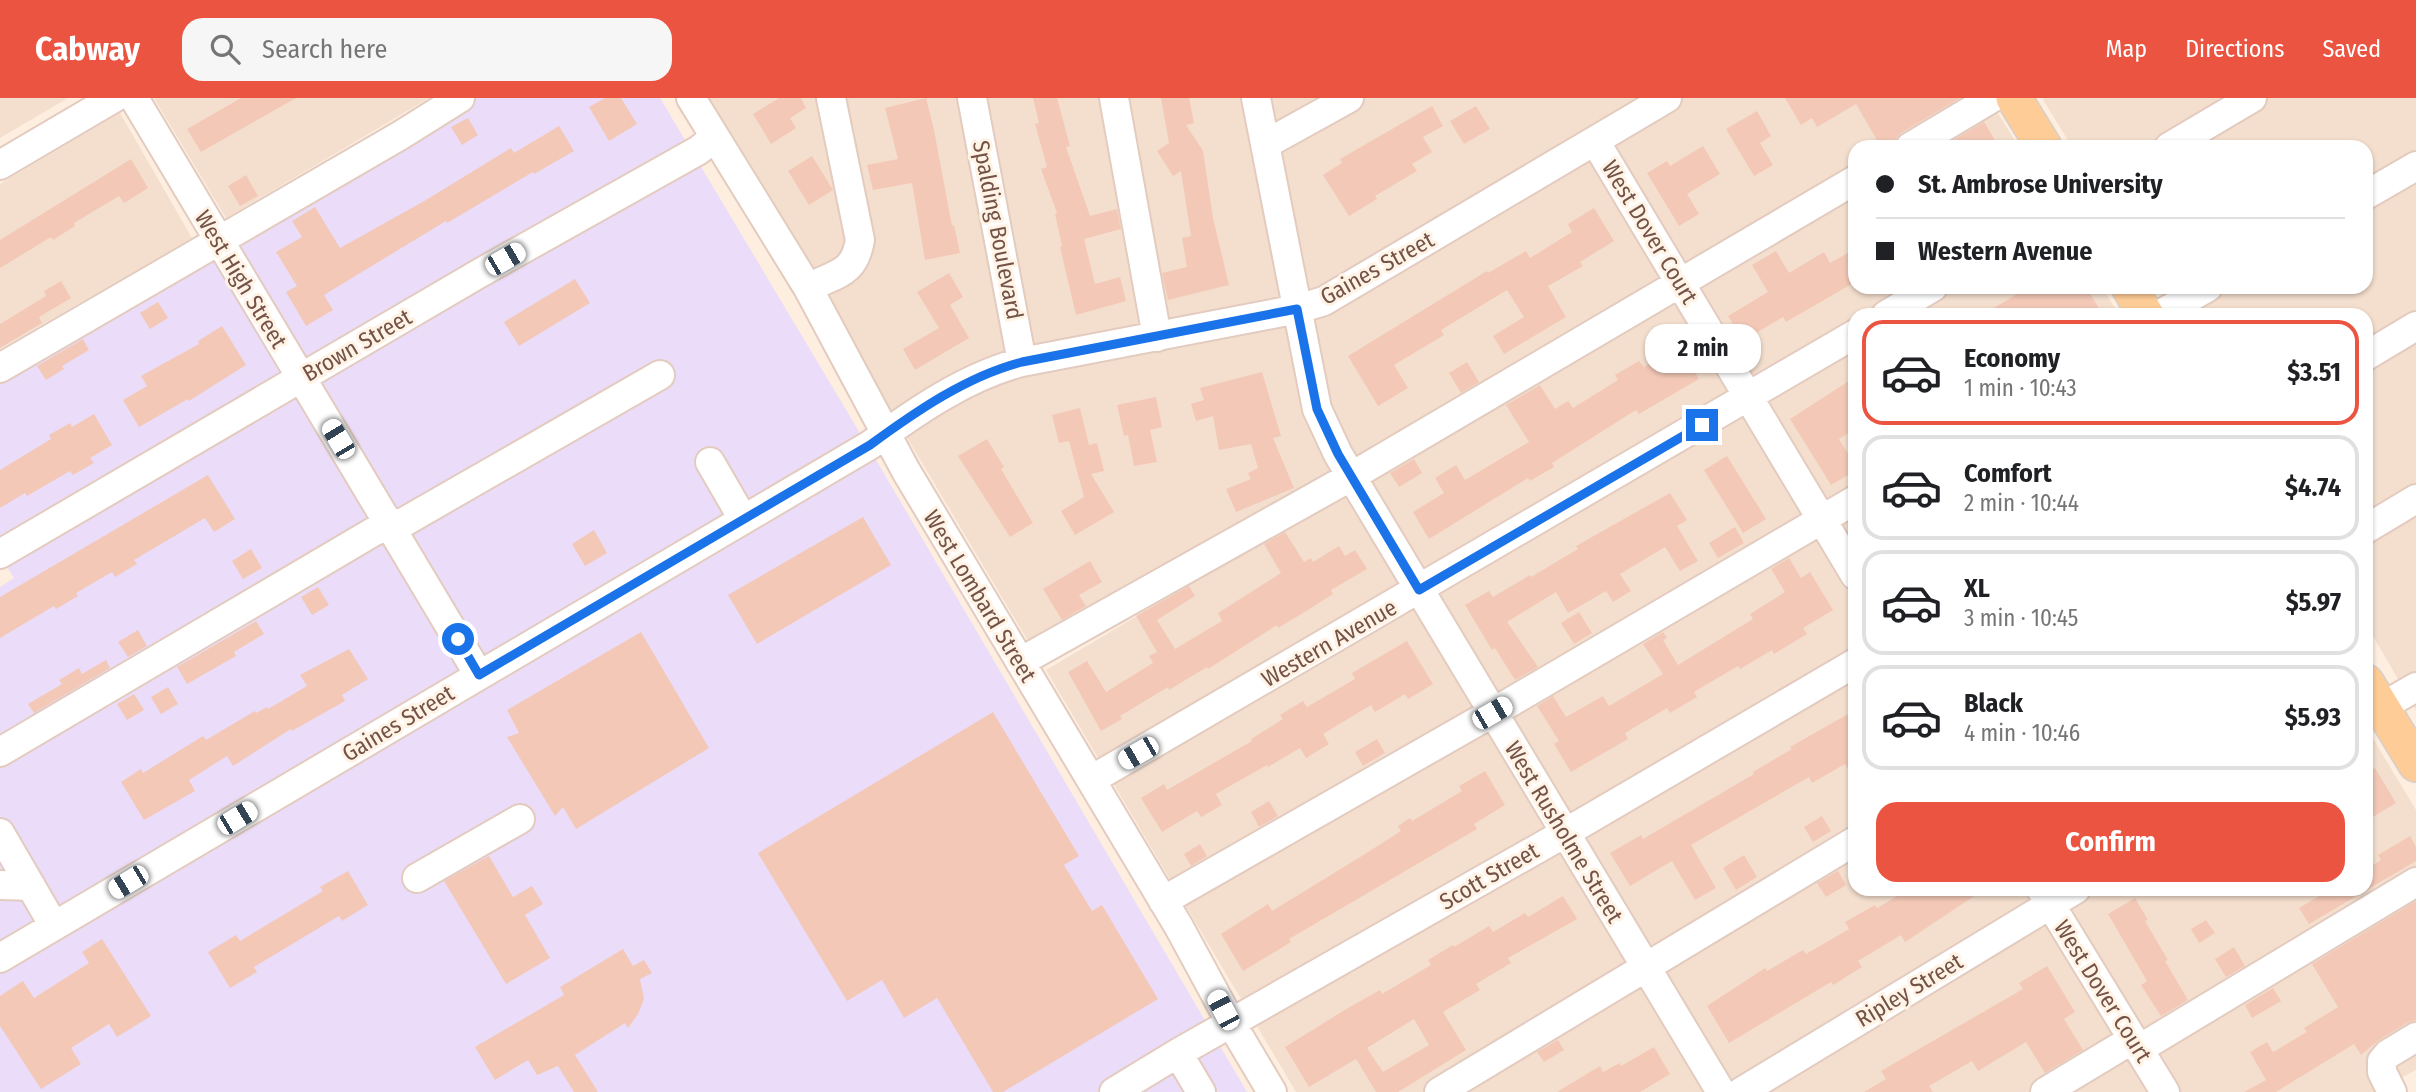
<!DOCTYPE html>
<html lang="en">
<head>
<meta charset="utf-8">
<style>
  body { margin:0; font-family:"Fira Sans Condensed",sans-serif; background:#f6f6f6; color:#202124; height:100vh; display:flex; flex-direction:column; font-size:26px; white-space:nowrap }
  * { box-sizing:border-box; margin:0 }
  p { font-size:23px; color:#757577 }
  .icon { flex:none; width:38px; height:38px; fill:none; stroke:currentColor; stroke-width:2; stroke-linecap:round; stroke-linejoin:round }
  .map { position:relative; flex:1; overflow:hidden }
  .drawer { position:absolute; left:1848px; top:210px; width:525px; height:588px; display:flex; flex-direction:column; background:#fff; border-radius:21px; box-shadow:0 2px 5px #0004 }
  .drawer>* { flex:none }
  .banner { position:absolute; left:1848px; top:42px; width:525px; height:154px; border-radius:21px; box-shadow:0 2px 5px #0004; display:grid; align-content:center; height:154px; padding:0 28px; background:#fff }
  .end { position:absolute; width:32px; height:32px; margin:-16px; border:9px solid #1a73e8; background:#fff; box-shadow:0 0 0 4px #fff }
  .from { border-radius:50% }
  .bubble { position:absolute; height:49px; border-radius:21px; background:#fff; box-shadow:0 2px 5px #0004; font-size:23px; font-weight:700; line-height:49px; text-align:center }
  .car { position:absolute; width:21px; height:42px; margin:-21px -10px; border-radius:9px; box-shadow:0 0 5px 2px #0007; background:linear-gradient(#fff 24%,#345 0 40%,#fff 0 76%,#345 0 86%,#fff 0) }
  .banner b { display:flex; align-items:center; gap:24px; height:66px; font-size:26px }
  .banner b+b { border-top:2px solid #e0e0e0 }
  .banner i { width:18px; height:18px; background:#202124 }
  ul { padding:12px 0 0; list-style:none }
  li { display:flex; align-items:center; gap:21px; height:105px; margin:0 14px 10px; padding:0 14px; border:4px solid #e0e0e0; border-radius:21px }
  li div { flex:1 }
  li b { display:block; font-size:26px }
  li em { font-style:normal; font-weight:700 }
  li.selected { border-color:#eb5441 }
  li>.icon { width:63px; height:63px; stroke-width:1.5 }
  .cta { display:flex; gap:14px; margin-top:auto; padding:14px 28px }
  .cta a { flex:1; height:80px; border-radius:21px; background:#eb5441; color:#fff; font-size:28px; font-weight:700; line-height:80px; text-align:center }
  header { display:flex; align-items:center; gap:42px; box-sizing:border-box; height:98px; padding:0 35px; background:#eb5441; color:#fff }
  header strong { font-size:33px }
  nav { display:flex; gap:38px; margin-inline-start:auto; font-size:24px }
  .search { width:490px; height:63px; background:#f6f6f6; display:flex; align-items:center; gap:18px; box-sizing:border-box; padding:0 24px; border-radius:21px; color:#757577; font-size:26px }
  .map>svg:first-child { display:block }
</style>
</head>
<body>
<header>
<strong>Cabway</strong>
<div class="search"><svg class="icon" aria-label="search" viewBox="0 0 24 24"><circle cx="10" cy="10" r="6"/><path d="M15 15l6 6"/></svg>Search here</div>
<nav><a>Map</a><a>Directions</a><a>Saved</a></nav>
</header>
<div class="map">
<svg width="2416" height="994" viewBox="0 0 2416 994">
  <rect width="100%" height="100%" fill="#fdeee0"/>
  <!-- residential -->
  <path fill="#f4dfce" d="M0,0H68L0,40Z
    M154,0H429L226,120Z
    M705,0H1969L1885,49H1855V67L1031,548Z
    M2042,0H2416V387L2366,416V217H2175L2158,189H2366V49H2072Z
    M1994,9L2019,49H1927Z
    M120,15L192,140L0,251V86Z
    M1855,92V189H2102L2119,217H1855V791H2366V629L2416,712V972L2374,994H1296L1046,572Z
    M2416,415V612L2366,526V446Z"/>
  <!-- education -->
  <path fill="#ebddf9" d="M471,0H660L879,367L1247,994H0V489L14,480L0,458V273Z"/>
  <!-- building -->
  <path fill="#f3c8b7" fill-rule="evenodd" d="M241,0H296L201,54L187,31Z
    M605,0H621L637,26L609,43L589,9Z
    M779,0H801L806,10L790,20L796,30L771,46L753,16Z
    M926,0L934,32L952,128L954,127L960,155L925,162L912,85L873,92L867,67L898,61L885,10Z
    M1033,0H1057L1070,48L1066,49L1090,118L1117,111L1121,131L1084,141L1095,186L1120,179L1126,203L1076,217L1060,149L1062,148L1055,116L1057,115L1041,71L1047,69L1035,26L1039,25Z
    M1161,0H1189L1194,25L1186,27L1203,53L1213,120L1229,187L1168,202L1162,175L1187,169L1182,140L1191,138L1181,73L1173,78L1157,53L1169,45Z
    M1785,0H1960L1901,35L1896,40L1893,49H1881L1856,6L1817,29L1812,20L1801,27Z
    M1432,8L1443,28L1423,39L1432,54L1412,66L1417,73L1375,98L1377,101L1349,118L1323,77L1342,65L1340,61Z
    M1476,8L1490,31L1464,46L1450,23Z
    M1757,13L1771,38L1760,45L1773,67L1754,78L1726,31Z
    M468,20L478,37L462,47L451,29Z
    M1984,24L1999,49H1942Z
    M559,28L574,53L534,76L533,74L447,125L446,123L324,197L333,212L306,228L286,194L297,188L276,154L302,139L292,123L315,109L340,150L426,102L511,50L514,55Z
    M1703,48L1720,76L1687,96L1699,116L1679,128L1647,75L1667,63L1670,68Z
    M812,58L833,92L809,107L788,73Z
    M131,61L148,90L124,105L119,98L74,125L75,128L53,142L51,139L0,170V142Z
    M246,77L258,98L240,108L228,88Z
    M1594,110L1614,143L1580,164L1583,168L1548,188L1566,219L1504,256L1493,238L1524,219L1507,192L1441,232L1444,237L1394,267L1408,290L1378,308L1348,258L1487,173L1488,175L1526,153L1530,160L1572,134L1568,126Z
    M1855,151V184L1786,224L1783,219L1743,243L1728,218L1768,194L1752,167L1776,153L1789,175L1824,154L1830,165Z
    M949,175L963,199L950,207L969,240L915,272L903,251L939,230L917,194Z
    M575,181L590,205L519,248L504,224Z
    M61,183L71,200L39,219L42,225L0,250V226L46,198L44,193Z
    M2029,189H2086L2103,217H1982Z
    M158,204L168,220L150,231L140,215Z
    M222,228L246,267L189,303L188,301L139,329L123,302L147,288L141,278L199,246L198,243Z
    M83,241L89,252L62,268L64,271L46,282L37,268Z
    M1679,248L1699,281L1639,316L1636,312L1552,365L1554,369L1530,383L1528,380L1429,441L1413,414L1444,395L1435,380L1456,367L1465,382L1529,344L1506,307L1540,287L1555,311L1568,303L1573,310L1618,282L1615,277L1639,263L1644,269Z
    M1467,264L1479,284L1461,295L1449,275Z
    M1262,274L1281,338L1273,340L1294,390L1236,414L1226,391L1251,381L1248,375L1258,370L1251,346L1219,352L1213,318L1196,323L1191,306L1204,302L1200,290Z
    M1855,279V331L1839,341L1855,367V373L1831,387L1790,321Z
    M1156,299L1162,329L1150,332L1157,364L1134,368L1128,337L1124,338L1117,307Z
    M1080,310L1089,347L1097,345L1104,373L1091,376L1114,414L1075,437L1061,413L1084,399L1069,343L1059,345L1052,317Z
    M94,316L112,347L90,360L94,365L73,377L70,373L27,398L25,395L0,410V372L51,341L49,337L70,325L72,329Z
    M987,341L1004,369L1001,371L1033,425L1010,439L958,358Z
    M1727,358L1766,421L1743,435L1704,372Z
    M1414,361L1422,375L1399,389L1390,375Z
    M208,377L235,421L214,434L205,420L134,462L137,466L115,479L112,474L76,495L78,498L56,511L54,508L0,540V499Z
    M1670,395L1687,422L1677,428L1698,463L1680,473L1665,449L1620,476L1631,493L1613,504L1606,493L1568,515L1556,494L1507,524L1538,569L1515,582L1495,550L1492,552L1465,507L1489,493L1493,499L1530,477L1531,479L1578,451L1576,448Z
    M863,419L891,467L757,546L728,497Z
    M1735,429L1744,445L1718,460L1709,445Z
    M594,432L607,455L585,468L572,446Z
    M1285,434L1304,464L1311,460L1313,464L1339,448L1345,458L1355,452L1367,471L1331,492L1333,496L1303,515L1278,530L1277,527L1208,571L1207,569L1169,592L1168,589L1120,618L1122,621L1101,633L1068,574L1087,563L1106,594L1153,565L1149,558L1157,554L1136,518L1189,488L1195,498L1157,522L1175,551L1222,523L1218,515L1281,475L1264,446Z
    M251,451L262,470L243,481L232,463Z
    M1789,460L1801,480L1810,474L1833,512L1803,530L1807,536L1774,556L1772,552L1740,571L1738,568L1694,594L1697,599L1670,615L1667,610L1625,635L1628,641L1571,674L1554,646L1559,643L1537,608L1553,598L1566,619L1603,598L1609,608L1663,576L1643,546L1663,534L1667,540L1663,542L1678,567L1753,521L1750,516L1785,494L1771,471Z
    M1090,463L1102,484L1079,497L1086,508L1062,522L1043,491Z
    M318,489L329,507L312,517L301,499Z
    M1579,514L1592,535L1574,546L1561,525Z
    M256,523L264,536L234,554L236,558L187,586L177,569Z
    M138,532L147,548L128,559L118,544Z
    M641,534L709,650L576,731L563,709L555,718L507,639L519,635L507,612Z
    M1407,543L1433,586L1408,601L1405,596L1375,614L1371,607L1323,636L1329,646L1306,660L1300,650L1268,669L1267,667L1216,696L1222,707L1201,719L1197,713L1162,734L1141,700L1164,686L1167,692L1252,643L1251,641L1283,621L1280,617L1303,603L1307,609L1355,581L1352,575Z
    M349,551L368,581L342,597L345,603L292,633L291,631L233,668L227,658L189,682L195,693L144,722L121,684L141,671L143,675L203,638L206,642L255,613L256,615L267,609L268,611L307,588L300,577Z
    M106,562L110,570L34,615L28,606L62,586L59,582L79,570L82,576Z
    M168,589L178,606L161,616L151,599Z
    M134,596L144,612L127,622L117,606Z
    M993,614L1079,758L1064,767L1092,813L1102,807L1158,901L1003,994H993L937,900L904,920L882,882L847,903L758,755Z
    M1850,615L1855,623V682L1845,666L1812,685L1809,679L1691,747L1716,790L1695,802L1672,763L1630,788L1610,755L1641,737L1643,741L1754,676L1753,674L1792,651L1790,649Z
    M1377,641L1385,655L1363,668L1355,654Z
    M2375,670L2396,705L2366,723V676Z
    M1485,673L1505,707L1474,726L1477,731L1289,841L1291,844L1243,873L1221,836L1268,806L1272,813L1365,756L1401,733L1398,728L1410,720L1412,723L1462,693L1459,688Z
    M1269,703L1278,718L1259,729L1251,714Z
    M1822,718L1831,733L1813,744L1804,729Z
    M2410,738L2416,749V763L2309,826L2299,810L2331,791H2366V771L2381,762L2378,757Z
    M1200,746L1207,758L1191,768L1184,756Z
    M1744,757L1757,779L1736,792L1723,770Z
    M489,758L513,799L532,788L543,806L525,817L550,860L506,886L444,783Z
    M348,773L368,807L342,823L339,818L254,869L257,874L230,890L208,854L236,837L240,843L323,793L320,789Z
    M1838,773L1846,787L1826,799L1817,785Z
    M1909,791H1985L1905,844L1901,837L1858,863L1862,869L1833,887L1831,884L1729,945L1707,908L1765,870L1767,873L1803,852L1806,856L1849,831L1845,824L1875,807L1877,810Z
    M1563,798L1577,821L1508,860L1511,865L1476,886L1480,892L1443,914L1466,952L1398,994H1376L1356,961L1309,989L1285,949L1348,910L1380,892L1382,896L1431,867L1428,862L1453,847L1454,849L1489,828L1493,834L1525,815L1528,819ZM1414,921L1429,947L1383,974L1367,950Z
    M2135,800L2148,822L2145,823L2168,862L2165,863L2188,902L2161,918L2141,887L2147,883L2108,816Z
    M2416,803V922L2407,925L2379,942L2361,957L2354,946L2276,994H2244L2266,982L2250,954L2267,944L2273,954L2307,934L2304,930L2338,909L2312,866Z
    M2206,822L2215,835L2199,845L2191,831Z
    M102,841L151,918L117,939L109,926L71,950L81,966L41,991L0,928V898L23,883L34,900L89,865L82,854Z
    M2234,849L2245,868L2226,879L2215,861Z
    M623,851L633,868L644,862L652,875L640,881L644,901L638,916L628,930L625,925L575,957L598,994H574L558,968L537,977L528,962L495,982L475,949L564,897L560,889Z
    M2047,868L2075,914L2064,921L2083,952L2045,975L2026,944L1978,973L1972,963L1929,988L1933,994H1864L1886,981L1881,973L2023,891L2019,885Z
    M2273,890L2281,903L2252,920L2245,907Z
    M1558,942L1564,952L1544,964L1537,954Z
    M1654,949L1670,976L1640,994H1557L1600,968L1603,974L1620,965L1621,968Z"/>
  <g fill="none" stroke-linecap="round" stroke-linejoin="round">
    <!-- minor casing -->
    <g stroke="#e3cbbf" stroke-width="32">
      <path id="minor" d="M134,0L479,577
        M691,0L808,190L906,373L1179,829L1231,925L1272,994
        M972,0L1022,264
        M1114,0L1157,239
        M1256,0L1317,311L1338,356L1721,994
        M1595,43L1855,477
        M1266,46L1349,0
        M1910,49L1992,0
        M2169,49L2252,0
        M0,67L114,0
        M2366,97L2416,68
        M808,190C836,175 854,177 860,142L831,0
        M1886,217L1933,189
        M2159,217L2208,189
        M2366,258L2416,228
        M0,270L401,37L460,0
        M710,364L743,421
        M2366,431L2416,401
        M0,456L480,175L699,52L714,39
        M1020,564L1352,378L1855,82
        M2366,618L2416,589
        M0,654L373,434L389,427L404,424L660,277
        M1091,682L1855,236
        M0,735L54,828
        M417,780L520,721
        M0,787L31,788
        M2041,791L2165,994
        M1163,803L1492,615L1855,402
        M0,860L870,347C915,314 967,278 1022,264L1298,211L1324,203L1667,0
        M2139,951L2416,784
        M1178,955L1201,994
        M1114,994L1178,955L1565,735L1855,565
        M1439,994L1855,743
        M1741,994L2076,791
        M2045,994L2133,941
        M2392,994L2382,974V963L2388,956L2416,939"/>
    </g>
    <!-- major casing -->
    <g stroke="#d8cfcb" stroke-width="38">
      <path id="major" d="M2014,0L2044,49
        M2129,189L2146,217
        M2366,584L2416,666"/>
    </g>
    <!-- minor -->
    <use href="#minor" stroke="#fff" stroke-width="28"/>
    <!-- major -->
    <use href="#major" stroke="#fecc96" stroke-width="35"/>
  </g>
  <g fill="none" stroke-linecap="round" stroke-linejoin="round">
    <!-- route -->
    <path stroke="#1a73e8" stroke-width="9" d="M458,541L479,577L870,347C915,314 967,278 1022,264L1297,211L1317,311L1338,356L1419,492L1702,327"/>
  </g>
  <g text-anchor="middle" stroke-width="6" stroke-linejoin="round" paint-order="stroke">
    <!-- street labels -->
    <g font-size="23" fill="#745247" stroke="#fff3e6">
      <text transform="translate(998 132) rotate(79)" y="8">Spalding Boulevard</text>
      <text transform="translate(1650 134) rotate(59)" y="8">West Dover Court</text>
      <text transform="translate(1377 170) rotate(-29)" y="8">Gaines Street</text>
      <text transform="translate(241 181) rotate(59)" y="8">West High Street</text>
      <text transform="translate(357 247) rotate(-30)" y="8">Brown Street</text>
      <text transform="translate(980 498) rotate(59)" y="8">West Lombard Street</text>
      <text transform="translate(1329 545) rotate(-30)" y="8">Western Avenue</text>
      <text transform="translate(398 625) rotate(-31)" y="8">Gaines Street</text>
      <text transform="translate(1564 734) rotate(59)" y="8">West Rusholme Street</text>
      <text transform="translate(1489 778) rotate(-30)" y="8">Scott Street</text>
      <text transform="translate(1909 892) rotate(-31)" y="8">Ripley Street</text>
      <text transform="translate(2103 893) rotate(58)" y="8">West Dover Court</text>
    </g>
  </g>
</svg>
<i class="end from" style="left:458px;top:541px"></i>
<i class="end" style="left:1702px;top:327px"></i>
<div class="bubble" style="left:1645px;top:226px;width:116px">2 min</div>
<i class="car" style="left:505px;top:161px;rotate:60deg"></i>
<i class="car" style="left:338px;top:341px;rotate:329deg"></i>
<i class="car" style="left:1492px;top:615px;rotate:60deg"></i>
<i class="car" style="left:1138px;top:655px;rotate:240deg"></i>
<i class="car" style="left:237px;top:720px;rotate:59deg"></i>
<i class="car" style="left:128px;top:784px;rotate:239deg"></i>
<i class="car" style="left:1223px;top:912px;rotate:332deg"></i>
<div class="banner">
<b><i class="from"></i>St. Ambrose University</b>
<b><i></i>Western Avenue</b>
</div>
<section class="drawer">
<ul>
<li class="selected"><svg class="icon" aria-label="car" viewBox="0 0 24 24"><path d="M5 17H2v-5l4-1 3-4h7l3 4 3 1v5h-3M9 17h6M6 11h13"/><circle cx="7" cy="17" r="2"/><circle cx="17" cy="17" r="2"/></svg><div><b>Economy</b><p>1 min · 10:43</p></div><em>$3.51</em></li>
<li><svg class="icon" aria-label="car" viewBox="0 0 24 24"><path d="M5 17H2v-5l4-1 3-4h7l3 4 3 1v5h-3M9 17h6M6 11h13"/><circle cx="7" cy="17" r="2"/><circle cx="17" cy="17" r="2"/></svg><div><b>Comfort</b><p>2 min · 10:44</p></div><em>$4.74</em></li>
<li><svg class="icon" aria-label="car" viewBox="0 0 24 24"><path d="M5 17H2v-5l4-1 3-4h7l3 4 3 1v5h-3M9 17h6M6 11h13"/><circle cx="7" cy="17" r="2"/><circle cx="17" cy="17" r="2"/></svg><div><b>XL</b><p>3 min · 10:45</p></div><em>$5.97</em></li>
<li><svg class="icon" aria-label="car" viewBox="0 0 24 24"><path d="M5 17H2v-5l4-1 3-4h7l3 4 3 1v5h-3M9 17h6M6 11h13"/><circle cx="7" cy="17" r="2"/><circle cx="17" cy="17" r="2"/></svg><div><b>Black</b><p>4 min · 10:46</p></div><em>$5.93</em></li>
</ul>
<div class="cta"><a>Confirm</a></div>
</section>
</div>
</body>
</html>
